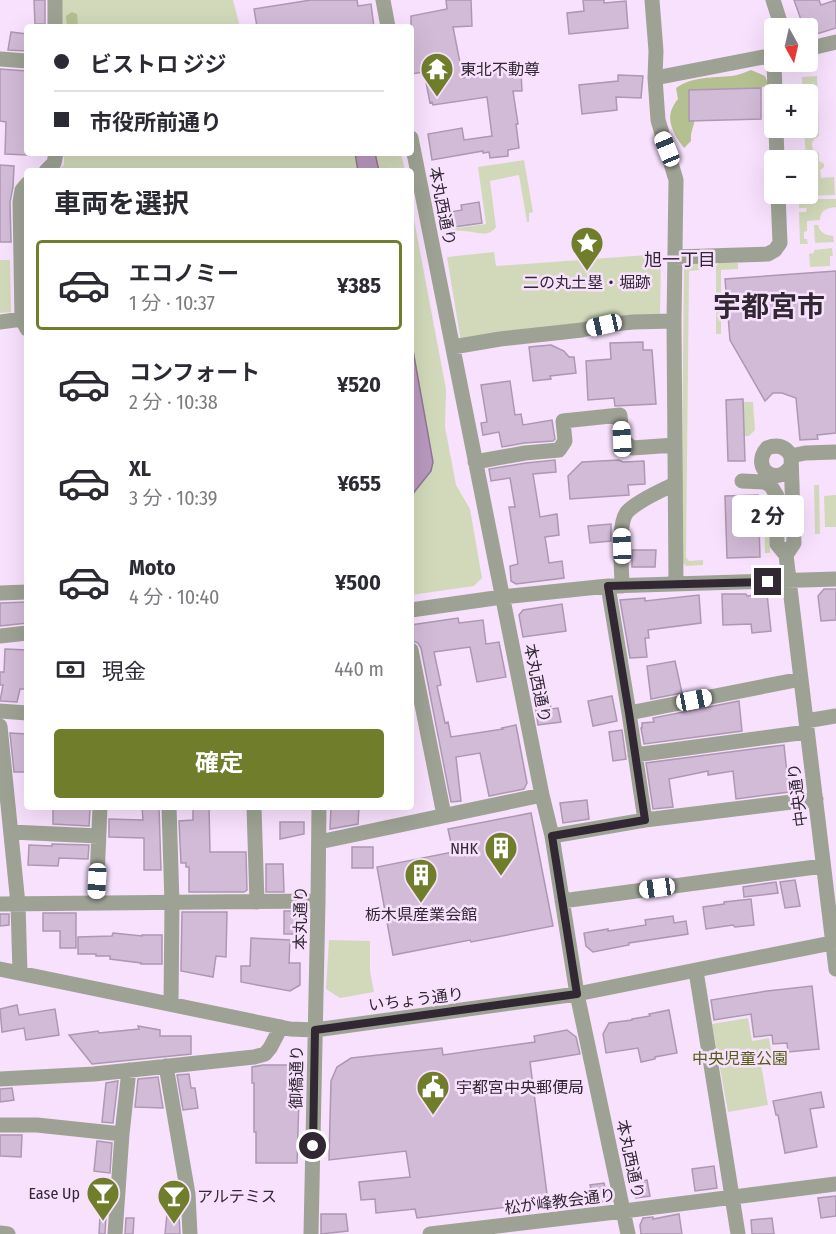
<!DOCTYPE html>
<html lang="ja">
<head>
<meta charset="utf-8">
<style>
  body { margin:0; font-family:"Fira Sans Condensed","Noto Sans JP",sans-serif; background:#f2f2f3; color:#2b2b33; height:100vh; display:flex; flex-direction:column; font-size:22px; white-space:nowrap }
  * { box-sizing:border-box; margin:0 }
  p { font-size:20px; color:#7c7c81 }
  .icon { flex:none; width:33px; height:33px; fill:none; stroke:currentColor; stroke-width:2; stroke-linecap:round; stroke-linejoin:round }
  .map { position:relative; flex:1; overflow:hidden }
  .side { position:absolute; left:24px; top:168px; width:390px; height:642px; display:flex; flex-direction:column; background:#fff; border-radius:6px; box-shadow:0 6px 24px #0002 }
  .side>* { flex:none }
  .guide { position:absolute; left:24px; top:24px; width:390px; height:132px; border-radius:6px; box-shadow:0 6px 24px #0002; display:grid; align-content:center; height:132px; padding:0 30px; background:#fff }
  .needle { width:39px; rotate:172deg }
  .controls { position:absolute; left:764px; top:18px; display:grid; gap:12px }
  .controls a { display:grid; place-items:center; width:54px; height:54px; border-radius:6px; background:#fff; box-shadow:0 6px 24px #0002; font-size:30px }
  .end { position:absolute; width:27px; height:27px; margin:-14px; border:8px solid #312833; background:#fff; box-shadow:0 0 0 3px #fff }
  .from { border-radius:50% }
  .bubble { position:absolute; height:42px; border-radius:6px; background:#fff; box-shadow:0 6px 24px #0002; font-size:20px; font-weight:700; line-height:42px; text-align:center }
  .car { position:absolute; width:18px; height:36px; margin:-18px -9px; border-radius:8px; box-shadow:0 0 4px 2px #0007; background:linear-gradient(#fff 24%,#345 0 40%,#fff 0 76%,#345 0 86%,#fff 0) }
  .guide b { display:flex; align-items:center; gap:21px; height:57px; font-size:22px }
  .guide b+b { border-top:2px solid #e1e1e2 }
  .guide i { width:15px; height:15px; background:#2b2b33 }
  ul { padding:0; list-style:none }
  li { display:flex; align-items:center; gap:18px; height:90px; margin:0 12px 9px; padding:0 18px; border:3px solid transparent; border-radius:6px }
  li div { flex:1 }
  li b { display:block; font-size:22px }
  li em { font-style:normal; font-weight:700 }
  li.selected { border-color:#707e2c }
  li>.icon { width:54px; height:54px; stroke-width:1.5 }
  h2 { padding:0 30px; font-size:27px; line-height:72px }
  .pay { display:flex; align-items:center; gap:15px; height:66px; padding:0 30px; font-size:22px }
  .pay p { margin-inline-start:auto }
  .cta { display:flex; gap:12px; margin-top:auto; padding:12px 30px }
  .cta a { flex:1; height:69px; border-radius:6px; background:#707e2c; color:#fff; font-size:24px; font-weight:700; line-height:69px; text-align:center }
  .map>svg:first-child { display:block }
</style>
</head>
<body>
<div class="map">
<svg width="836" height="1234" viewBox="0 0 836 1234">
  <rect width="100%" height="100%" fill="#f8e1fd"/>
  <!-- green -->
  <path fill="#d2d9ba" d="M59,0H233L240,27H60Z
    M817,76L819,136C812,140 810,143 814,151L819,153V161L824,164V167L820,170L821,178L834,177L835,195L807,196V160H806L804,128H807V94H803L802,77Z
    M64,153H401L405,171H57L64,165Z
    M524,160L533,212L529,213V222H527L519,175L490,181L496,227C488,239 476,231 463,231C457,230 450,232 443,233L442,230L486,224L478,167Z
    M799,199H836V207C827,208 820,210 820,220L807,221V231L804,232V239H807L808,244H800L799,212H806L807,208H799Z
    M411,204L446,389L445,427L456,485L470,509L482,578L474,586L411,595Z
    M814,225H818C820,233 826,235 833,236L834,242L815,243Z
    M832,248L833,256H830V266L810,267L809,254L814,253V250Z
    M494,252L496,266L661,254L660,318L461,342L447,257Z
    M0,260H10L11,312L0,313Z
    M699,263L702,267L699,270L689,271L686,557L689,561L703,560V565L686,566L681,561L684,264Z
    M719,263H738V269L721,270V334H716V266Z
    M753,402L755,430L749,436H744L743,402Z
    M814,485H819L820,534H815Z
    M836,495V527H825L824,496Z
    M764,504H769L770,553H765Z
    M329,940L370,941V971L374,992L340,998L326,989Z
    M748,1018L752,1041L769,1038L771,1051L784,1049L786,1060L761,1064L768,1105L728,1112L712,1024Z"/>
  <!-- forest -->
  <path fill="#b5c091" d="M72,12L77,14L78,27H67L66,16Z
    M751,70L765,76L768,84L747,96L695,98L689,108L695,118C694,127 690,132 691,141L684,148C672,132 663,117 678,99L676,88C693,76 713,78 732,76C739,75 745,72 751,70Z"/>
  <!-- water -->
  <path fill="#b999bf" stroke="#907795" stroke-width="1.5" d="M355,153H375L379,171H358Z
    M411,339L433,462L431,471L411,496Z"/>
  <!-- building -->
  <path fill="#d2bbd7" stroke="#ad97b1" stroke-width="1.5" d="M34,0H45V24H35Z
    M311,0H357L358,6L371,4L374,27H257L254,9Z
    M446,0H471L472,26L453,27L463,78L506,70V73L521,72L522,91H513L518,124H516L519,148L508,150V156L490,158L489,152L483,153V151L432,160L428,134L462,128L464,140L492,136L487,97L433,105L432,102L430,103L424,72L411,74V16L447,9Z
    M583,0H604V3L626,1L628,28L569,34L567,13L584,11Z
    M794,0H819L821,5L836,0V28L807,37V28H804Z
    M11,32L27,34V51L8,50Z
    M0,69L27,71V155L5,154L6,122L0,121Z
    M618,75L643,76L641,98L616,97L617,110L582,114L579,85L618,81Z
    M761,88V119L689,121V90Z
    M0,165L14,166L13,187L10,202L11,242H0Z
    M479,202L482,223L447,228L445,213L462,210L461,205Z
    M836,271V433L817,435L818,439L800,440L796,398L782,393H773L765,401L730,340L725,279Z
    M643,342V350H652L656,404L615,406L614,398L588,400L586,361L611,359L610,343Z
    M551,345L564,351L569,357H574L576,373L550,376L551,379L533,381L529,347Z
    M510,381L515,415L521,414L523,425L552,420L555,439L553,441L524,443L502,447L499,432L483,435L481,423L487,422L481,385Z
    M743,399L745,461H728L726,400Z
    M555,460L556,472L533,474L540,517L557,514L559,535L545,537L549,563L562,561L564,578L516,584L511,581L510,566L518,564L509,507H515L510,478L491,481L489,469L526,463Z
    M619,460L623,462L644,461L645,484L628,485L629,495L570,499L568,476L582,462Z
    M758,495L760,557L727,558L725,496Z
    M611,524V541L590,543L588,526Z
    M632,550H656L655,567H632Z
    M824,589H836V620L821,621L818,596Z
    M722,594H746L747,596L767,594L771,631L752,633L751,624L723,625Z
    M699,595L701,623L648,630L649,638H645L647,657L630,658L620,600L645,598V601Z
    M27,602V623L0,626V603Z
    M562,604L566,631L523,637L519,615L523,610Z
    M458,618L459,623L483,620L486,644L499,642L506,677L477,682L470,647L434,652L441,685L437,686L445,723L448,722L451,737L503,729L502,728L516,725L527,783L524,789L489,796L480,753L456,757L461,801L451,802L421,648L418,643L413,641L411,625Z
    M5,649L27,650V689H20L17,702L0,701L3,685H0V672H4Z
    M675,661L682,693L651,699L647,666Z
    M612,696L617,721L593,726L588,701Z
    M739,701L742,731L644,744L641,728H642V723L654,722L653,718Z
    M550,702L551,709L558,708L561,722L538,725L535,705Z
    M622,730L626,759L613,761L609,732Z
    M10,733L27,734V772H14Z
    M784,745L789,792L736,799L733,771L708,775V771L669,779L673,807L653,809L646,763Z
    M587,800L589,819L563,823L560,803Z
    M53,807L90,809L89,826L53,824Z
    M142,807H159L161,870H144V838L109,837V819L143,820Z
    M193,807H209L210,852H246L247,890L244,892H189V867H186V863H181L179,821L193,820Z
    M331,807H359L358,824L330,829Z
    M531,813L553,926L471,942L470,940L393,955L377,867L453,852L448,829Z
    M280,822H304V834L280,839Z
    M52,844L89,845L88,859L59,858L58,866L28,865L29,845L52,846Z
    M352,847H373V868H352Z
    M266,864H283L284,892H266Z
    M795,880L800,906L785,908L780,882Z
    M776,882L778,893L744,897L743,887Z
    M751,899L754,925L735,927L733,925L706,929L703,907L724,904V902Z
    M284,911H302V934H284Z
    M182,912H227L226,957L216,956L213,977L181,971Z
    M43,913H76V948H60V931H43Z
    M0,914H9V925L0,926Z
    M673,916L674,923L686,921L688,934L629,943V945L593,952L586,946L584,933L608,929V931L646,925L645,920Z
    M113,933L142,936V935H162V964H141V963L110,959V956H96V954H78V937L112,936Z
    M251,938L290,940L289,963H300V985L290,991L241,982V966H250Z
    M812,986L819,1049L788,1052L787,1043L773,1044L772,1035L754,1037L751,1014L714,1020L711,1000L767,991Z
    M17,1005L19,1015L55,1009L59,1035L26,1040L24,1028L2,1032L0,1009Z
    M669,1010L677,1053L655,1057V1059L641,1062L638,1048L606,1053L603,1034L609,1023L632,1020V1019L650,1016L649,1014Z
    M138,1026L160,1030V1036H191V1054L92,1064L69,1035L98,1031L99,1033L139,1029Z
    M567,1030L576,1037L580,1054L530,1062L548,1202L417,1218L415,1209L376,1213L375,1199L361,1200L359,1182L410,1177L406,1151L329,1160L331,1081L337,1067L351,1058L442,1048L443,1055L535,1042L534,1036Z
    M263,1065H300L297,1163H256V1132H254V1083H252V1067Z
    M189,1074L191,1088H195L198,1108L183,1110L177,1075Z
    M158,1077L163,1108L135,1107L138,1079Z
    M118,1081L113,1123L102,1122L106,1083Z
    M12,1088L14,1100L0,1102V1089Z
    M821,1092L824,1107L810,1109L817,1147L785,1153L778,1115H776L773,1101Z
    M0,1135H22L21,1157L0,1156Z
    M97,1141L112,1143L110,1173L94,1171Z
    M714,1166L717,1188L695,1191L692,1169Z
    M647,1180L650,1196L636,1198L633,1182Z
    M604,1183L607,1197L605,1201L594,1203L590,1185Z
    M836,1196V1216L821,1218L818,1198Z
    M167,1214L179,1215L180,1234H165Z
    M321,1214H346L348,1231L321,1234Z
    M679,1214L682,1234H641L640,1225L643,1218L653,1217V1219Z
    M100,1216H106L105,1234H99Z
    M126,1218H134L133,1234H125Z
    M772,1218L774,1234H752L751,1220Z"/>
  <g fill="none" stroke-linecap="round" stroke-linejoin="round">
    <!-- minor -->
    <path stroke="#9ea294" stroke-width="15" d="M55,0V27
      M383,0L388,27
      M652,0L656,51L655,78L658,120L676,180L674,321L676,584
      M773,0L782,28
      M807,49L836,42
      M0,59L27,61
      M774,62L775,94
      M655,78L774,55
      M776,128L777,160
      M411,138L542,795L552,836L577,994L628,1234
      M46,171L54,163L56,153
      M27,184L22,190L20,202L22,319L27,329
      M675,257L768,254L775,250L780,243L778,194
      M0,322L22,319
      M453,347L500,339L582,330L605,325L633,322L674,321
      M791,456L805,453L836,452
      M475,462L525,453L559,450L565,441L563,421L620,415L622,439L632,448L675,445
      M791,466C777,488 750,468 767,448C777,444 786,446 791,456L794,543L786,555L836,969
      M742,481L765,482L771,486L777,496V544L786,555
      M608,586L629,713L645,820
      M622,586C622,570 617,524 627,512C637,501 662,490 675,484
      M0,593L27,592
      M411,610L502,597L608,586L836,579
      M0,636L27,633
      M411,650L444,815
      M0,711L27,713
      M629,713L801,679
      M806,721L836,716
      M0,726L18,904L20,973
      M635,755L807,732
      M169,807L172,903L171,1004
      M254,807L257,902
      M11,832L99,836
      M552,836L645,820L816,799
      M319,842L542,795
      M562,901L823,866
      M96,903L100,807
      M0,904L318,901
      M0,969L290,1029L315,1030L577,994L836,942
      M696,971L738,1234
      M166,1066L188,1194L190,1234
      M0,1079L94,1074L254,1057L265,1054L270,1048L281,1027
      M0,1125H37L122,1134
      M0,1233L8,1234
      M115,1234L122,1134L129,1070
      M311,1234L318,901L319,807
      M430,1234L624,1211L836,1184"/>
  </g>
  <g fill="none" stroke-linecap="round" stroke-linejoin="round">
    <!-- route -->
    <path stroke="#312833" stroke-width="8" d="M313,1146L315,1030L577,994L552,836L645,820L629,713L608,586L768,582"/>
  </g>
  <!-- icons -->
  <defs>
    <g id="temple-pin" transform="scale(1.725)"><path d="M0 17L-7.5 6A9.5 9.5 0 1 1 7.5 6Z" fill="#707e2c" stroke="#f8e1fd"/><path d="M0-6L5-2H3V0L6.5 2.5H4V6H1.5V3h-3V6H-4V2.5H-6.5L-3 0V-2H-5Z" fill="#fff"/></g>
    <g id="sight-pin" transform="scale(1.725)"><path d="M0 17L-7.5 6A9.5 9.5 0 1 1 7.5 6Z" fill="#707e2c" stroke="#f8e1fd"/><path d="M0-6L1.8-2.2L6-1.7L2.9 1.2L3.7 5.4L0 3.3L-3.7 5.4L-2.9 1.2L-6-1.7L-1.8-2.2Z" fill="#fff"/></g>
    <g id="building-pin" transform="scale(1.725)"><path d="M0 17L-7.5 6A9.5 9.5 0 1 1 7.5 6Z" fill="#707e2c" stroke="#f8e1fd"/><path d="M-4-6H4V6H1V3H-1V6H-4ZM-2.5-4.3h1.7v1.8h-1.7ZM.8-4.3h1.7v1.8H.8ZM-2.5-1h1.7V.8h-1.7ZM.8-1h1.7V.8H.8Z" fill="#fff"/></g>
    <g id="civic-pin" transform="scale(1.725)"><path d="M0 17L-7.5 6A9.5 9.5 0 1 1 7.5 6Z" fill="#707e2c" stroke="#f8e1fd"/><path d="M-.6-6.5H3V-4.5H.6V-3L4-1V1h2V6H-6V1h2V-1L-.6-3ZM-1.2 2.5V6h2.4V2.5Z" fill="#fff"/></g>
    <g id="bar-pin" transform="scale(1.725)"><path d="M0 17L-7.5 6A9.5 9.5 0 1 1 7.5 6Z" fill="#707e2c" stroke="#f8e1fd"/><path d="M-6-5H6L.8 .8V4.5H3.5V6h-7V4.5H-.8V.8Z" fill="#fff"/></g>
  </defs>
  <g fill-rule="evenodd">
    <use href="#temple-pin" x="437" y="69"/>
    <use href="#sight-pin" x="587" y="243"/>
    <use href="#building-pin" x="501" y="848"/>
    <use href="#building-pin" x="421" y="875"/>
    <use href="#civic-pin" x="433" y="1087"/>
    <use href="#bar-pin" x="103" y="1193"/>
    <use href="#bar-pin" x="174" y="1196"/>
  </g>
  <g text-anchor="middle" stroke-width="5" stroke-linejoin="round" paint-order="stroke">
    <!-- poi labels -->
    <g font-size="16" fill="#312833" stroke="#f8e1fd" text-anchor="start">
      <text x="460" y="75">東北不動尊</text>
      <text x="587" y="288" text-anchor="middle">二の丸土塁・堀跡</text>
      <text x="478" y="854" text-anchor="end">NHK</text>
      <text x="421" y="920" text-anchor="middle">栃木県産業会館</text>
      <text x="456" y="1093">宇都宮中央郵便局</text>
      <text x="80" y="1199" text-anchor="end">Ease Up</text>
      <text x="197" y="1202">アルテミス</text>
    </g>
    <!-- street labels -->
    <g font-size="16" fill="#312833" stroke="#f8e1fd">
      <text transform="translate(443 206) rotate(79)" y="6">本丸西通り</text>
      <text transform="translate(538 683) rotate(79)" y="6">本丸西通り</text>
      <text transform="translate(797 795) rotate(-97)" y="6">中央通り</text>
      <text transform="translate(300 918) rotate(-89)" y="6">本丸通り</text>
      <text transform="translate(416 999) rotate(-7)" y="6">いちょう通り</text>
      <text transform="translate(296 1077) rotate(-89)" y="6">御橋通り</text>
      <text transform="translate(631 1159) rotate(78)" y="6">本丸西通り</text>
      <text transform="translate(560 1201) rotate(-7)" y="6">松が峰教会通り</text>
    </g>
    <!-- park labels -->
    <g font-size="16" fill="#525e16" stroke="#f8e1fd">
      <text x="740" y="1064">中央児童公園</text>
    </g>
    <!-- neighbourhood labels -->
    <g font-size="18" fill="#312833" stroke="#f8e1fd">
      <text x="680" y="266">旭一丁目</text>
    </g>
    <!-- town labels -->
    <g font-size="28" font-weight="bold" fill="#312833" stroke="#f8e1fd">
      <text x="769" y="316">宇都宮市</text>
    </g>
  </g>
</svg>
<div class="controls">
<a><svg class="needle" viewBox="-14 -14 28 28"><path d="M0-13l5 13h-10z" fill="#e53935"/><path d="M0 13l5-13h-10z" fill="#7c7c81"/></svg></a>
<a>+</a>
<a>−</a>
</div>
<i class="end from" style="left:313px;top:1146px"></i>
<i class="end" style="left:768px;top:582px"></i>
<div class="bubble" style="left:732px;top:495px;width:72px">2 分</div>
<i class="car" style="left:667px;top:149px;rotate:338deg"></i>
<i class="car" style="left:604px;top:325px;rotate:257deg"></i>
<i class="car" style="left:622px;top:439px;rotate:357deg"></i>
<i class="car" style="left:622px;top:546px;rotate:358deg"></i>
<i class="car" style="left:694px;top:700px;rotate:79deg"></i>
<i class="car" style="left:97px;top:881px;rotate:183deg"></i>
<i class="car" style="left:657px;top:888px;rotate:262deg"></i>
<div class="guide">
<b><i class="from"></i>ビストロ ジジ</b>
<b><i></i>市役所前通り</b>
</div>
<section class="side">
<h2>車両を選択</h2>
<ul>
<li class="selected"><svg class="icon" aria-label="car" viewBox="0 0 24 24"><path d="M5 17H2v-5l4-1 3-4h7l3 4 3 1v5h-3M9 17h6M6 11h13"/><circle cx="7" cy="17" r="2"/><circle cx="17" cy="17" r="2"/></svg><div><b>エコノミー</b><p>1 分 · 10:37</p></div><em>¥385</em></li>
<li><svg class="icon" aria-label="car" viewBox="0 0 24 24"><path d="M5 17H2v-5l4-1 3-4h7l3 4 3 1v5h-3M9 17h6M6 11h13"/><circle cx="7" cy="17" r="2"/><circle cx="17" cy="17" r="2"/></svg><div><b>コンフォート</b><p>2 分 · 10:38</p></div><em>¥520</em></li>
<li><svg class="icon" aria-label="car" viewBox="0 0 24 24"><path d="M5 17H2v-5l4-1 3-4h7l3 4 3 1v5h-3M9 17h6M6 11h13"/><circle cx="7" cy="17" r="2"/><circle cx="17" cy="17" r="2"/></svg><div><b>XL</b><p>3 分 · 10:39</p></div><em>¥655</em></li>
<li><svg class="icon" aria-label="car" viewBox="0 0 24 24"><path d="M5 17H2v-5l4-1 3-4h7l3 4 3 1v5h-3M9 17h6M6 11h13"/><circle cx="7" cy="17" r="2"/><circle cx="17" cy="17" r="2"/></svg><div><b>Moto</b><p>4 分 · 10:40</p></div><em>¥500</em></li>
</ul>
<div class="pay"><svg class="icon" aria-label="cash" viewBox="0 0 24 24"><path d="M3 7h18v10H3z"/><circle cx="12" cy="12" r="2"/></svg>現金<p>440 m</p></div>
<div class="cta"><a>確定</a></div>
</section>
</div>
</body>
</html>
